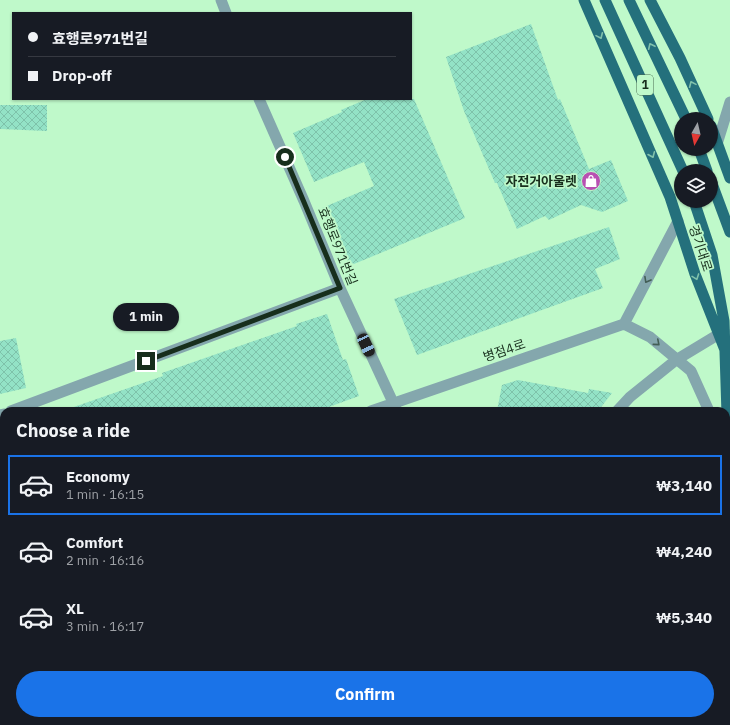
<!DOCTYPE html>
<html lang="en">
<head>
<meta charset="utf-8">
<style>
  body { margin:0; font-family:"IBM Plex Sans","Noto Sans KR",sans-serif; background:#20242c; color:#f1f3f6; height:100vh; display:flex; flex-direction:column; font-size:15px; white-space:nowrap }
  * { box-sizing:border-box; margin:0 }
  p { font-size:13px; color:#9ea1a6 }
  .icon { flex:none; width:22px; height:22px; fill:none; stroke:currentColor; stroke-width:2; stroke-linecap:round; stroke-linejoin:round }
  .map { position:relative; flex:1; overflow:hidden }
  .side { position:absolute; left:0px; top:407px; width:730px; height:318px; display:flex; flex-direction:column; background:#171b24; border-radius:12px 12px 0 0; box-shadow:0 1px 3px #0004 }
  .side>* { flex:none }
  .guide { position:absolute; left:12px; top:12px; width:400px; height:88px; border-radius:0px; box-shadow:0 1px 3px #0004; display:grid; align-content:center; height:88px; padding:0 16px; background:#171b24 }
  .needle { width:26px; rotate:188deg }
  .fabs { position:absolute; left:674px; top:112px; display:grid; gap:8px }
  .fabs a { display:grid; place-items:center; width:44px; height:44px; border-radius:50%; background:#171b24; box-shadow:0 1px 3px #0004; font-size:20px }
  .end { position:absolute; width:18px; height:18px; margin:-9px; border:5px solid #172e1c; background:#fff; box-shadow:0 0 0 2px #fff }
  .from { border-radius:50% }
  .bubble { position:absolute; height:28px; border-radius:14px; background:#171b24; box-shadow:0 1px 3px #0004; font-size:13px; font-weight:700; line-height:28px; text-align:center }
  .car { position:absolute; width:12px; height:24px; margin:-12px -6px; border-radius:5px; box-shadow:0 0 3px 1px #0007; background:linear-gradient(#222 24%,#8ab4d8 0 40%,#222 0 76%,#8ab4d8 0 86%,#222 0) }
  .guide b { display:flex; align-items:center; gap:14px; height:38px; font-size:15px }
  .guide b+b { border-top:1px solid #363941 }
  .guide i { width:10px; height:10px; background:#f1f3f6 }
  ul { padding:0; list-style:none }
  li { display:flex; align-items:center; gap:12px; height:60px; margin:0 8px 6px; padding:0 8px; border:2px solid transparent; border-radius:0px }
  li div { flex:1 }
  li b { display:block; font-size:15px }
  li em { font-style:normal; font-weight:700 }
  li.current { border-color:#1a73e8 }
  li>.icon { width:36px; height:36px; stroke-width:1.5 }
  h2 { padding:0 16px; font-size:18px; line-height:48px }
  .cta { display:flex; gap:8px; margin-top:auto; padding:8px 16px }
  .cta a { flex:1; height:46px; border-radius:24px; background:#1a73e8; color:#fff; font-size:16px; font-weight:700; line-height:46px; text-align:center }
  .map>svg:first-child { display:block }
</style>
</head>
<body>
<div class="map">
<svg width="730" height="725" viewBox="0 0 730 725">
  <defs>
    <pattern id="building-cross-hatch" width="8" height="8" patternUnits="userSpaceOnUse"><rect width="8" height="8" fill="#93e2c6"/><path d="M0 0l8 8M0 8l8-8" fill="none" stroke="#7ec2aa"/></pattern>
  </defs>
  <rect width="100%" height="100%" fill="#bff9ca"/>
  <!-- building -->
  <path fill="url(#building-cross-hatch)" d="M531,24L558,100L560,99L589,169L611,160L628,201L602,212L581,205L549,220L545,216L517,229L497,183H495L464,111L446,57Z
    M367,99H414L465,218L354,264L343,258L322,208L374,186L364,162L314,182L293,133L342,112L341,110Z
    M0,105H47V131L0,129Z
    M609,227L620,259L595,269L603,288L417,355L394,299Z
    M327,314L343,360L346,359L359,396L318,411H71V408L163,376L162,373L297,326L296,324Z
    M16,338L26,388L0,394V341Z
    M518,380L588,393L589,389L612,393L598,411H497L502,385Z"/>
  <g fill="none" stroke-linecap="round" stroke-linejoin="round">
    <!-- minor -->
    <path stroke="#84a7ad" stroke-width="11" d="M221,0L226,13
      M259,99L304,201L340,288L397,411
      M718,141L730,102
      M624,324L650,337L691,371L709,411
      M624,324L678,221
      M11,411L340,288
      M371,411L624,324
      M617,411L630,397L676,360L724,331
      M0,415L4,414
      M0,555L4,553
      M0,582L4,591
      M0,686L4,684
      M62,721L63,725
      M368,725L370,721"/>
    <!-- primary -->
    <path stroke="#24707c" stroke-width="11" d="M584,0L670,197L695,274L725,350
      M605,0L683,171
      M629,0L686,119
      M650,0L680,58L708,119
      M711,126L730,178
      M699,149L707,171
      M711,181L730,232
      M694,201L712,255L724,321L728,445L726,474
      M715,721V725"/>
  </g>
  <!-- one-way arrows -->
  <defs><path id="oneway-chevron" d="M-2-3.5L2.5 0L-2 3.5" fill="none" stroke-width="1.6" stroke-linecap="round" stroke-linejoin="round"/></defs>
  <g stroke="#81c2ab">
    <use href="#oneway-chevron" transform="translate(600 36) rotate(66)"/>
    <use href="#oneway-chevron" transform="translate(651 46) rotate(-115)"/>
    <use href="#oneway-chevron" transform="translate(692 84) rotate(-114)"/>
    <use href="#oneway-chevron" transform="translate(652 155) rotate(67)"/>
    <use href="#oneway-chevron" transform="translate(696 277) rotate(70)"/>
  </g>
  <g stroke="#435e56">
    <use href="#oneway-chevron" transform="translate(647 280) rotate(119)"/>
    <use href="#oneway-chevron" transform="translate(657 343) rotate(41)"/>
  </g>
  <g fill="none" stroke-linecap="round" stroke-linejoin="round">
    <!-- route -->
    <path stroke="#172e1c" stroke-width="5" d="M146,361L340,288L285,157"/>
  </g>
  <!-- icons -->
  <defs>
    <g id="shop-disc" transform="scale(1)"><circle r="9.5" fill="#b94fb2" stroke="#bff9ca"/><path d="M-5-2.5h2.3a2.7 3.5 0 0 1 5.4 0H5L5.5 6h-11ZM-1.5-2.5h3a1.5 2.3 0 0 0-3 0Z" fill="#fff"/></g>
  </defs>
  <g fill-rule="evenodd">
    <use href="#shop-disc" x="591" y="181"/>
  </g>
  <g text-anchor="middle" stroke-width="3.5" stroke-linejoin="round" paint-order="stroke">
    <!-- shield labels -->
    <rect fill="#bff9ca" stroke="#496b50" stroke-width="1" x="637" y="75" width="16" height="20" rx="3"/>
    <g font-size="12" font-weight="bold" fill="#172e1c">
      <text x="645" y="89">1</text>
    </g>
    <!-- poi labels -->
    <g font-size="13" font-weight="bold" fill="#172e1c" stroke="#bff9ca" text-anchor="end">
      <text x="577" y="186">자전거아울렛</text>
    </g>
    <!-- street labels -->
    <g font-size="13" fill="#172e1c" stroke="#bff9ca">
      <text transform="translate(338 246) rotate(68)" y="5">효행로971번길</text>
      <text transform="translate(701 248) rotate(72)" y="5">경기대로</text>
      <text transform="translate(504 350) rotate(-19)" y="5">병점4로</text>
    </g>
  </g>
</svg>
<div class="fabs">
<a><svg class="needle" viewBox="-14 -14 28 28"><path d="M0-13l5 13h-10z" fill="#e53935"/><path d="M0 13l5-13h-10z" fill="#9ea1a6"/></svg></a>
<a><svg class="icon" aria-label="layers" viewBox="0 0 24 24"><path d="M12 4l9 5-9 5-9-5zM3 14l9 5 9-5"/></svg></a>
</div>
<i class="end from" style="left:285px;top:157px"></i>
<i class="end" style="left:146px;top:361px"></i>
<div class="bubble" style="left:113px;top:303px;width:66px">1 min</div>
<i class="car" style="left:366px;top:345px;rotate:155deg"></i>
<div class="guide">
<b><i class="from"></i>효행로971번길</b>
<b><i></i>Drop-off</b>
</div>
<section class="side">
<h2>Choose a ride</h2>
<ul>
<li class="current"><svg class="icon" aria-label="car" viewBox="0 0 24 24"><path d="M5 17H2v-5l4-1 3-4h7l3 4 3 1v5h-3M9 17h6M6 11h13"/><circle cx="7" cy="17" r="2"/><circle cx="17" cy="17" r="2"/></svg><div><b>Economy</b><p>1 min · 16:15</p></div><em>₩3,140</em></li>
<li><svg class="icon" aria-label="car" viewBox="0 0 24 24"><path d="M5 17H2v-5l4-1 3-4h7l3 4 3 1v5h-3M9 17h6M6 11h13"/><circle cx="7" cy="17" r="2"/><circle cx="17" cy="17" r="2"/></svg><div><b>Comfort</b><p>2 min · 16:16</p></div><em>₩4,240</em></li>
<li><svg class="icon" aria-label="car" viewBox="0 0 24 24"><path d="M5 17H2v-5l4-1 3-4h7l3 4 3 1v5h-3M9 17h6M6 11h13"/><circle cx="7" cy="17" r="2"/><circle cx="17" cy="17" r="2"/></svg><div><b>XL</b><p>3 min · 16:17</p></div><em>₩5,340</em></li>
</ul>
<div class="cta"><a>Confirm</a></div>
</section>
</div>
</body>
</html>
